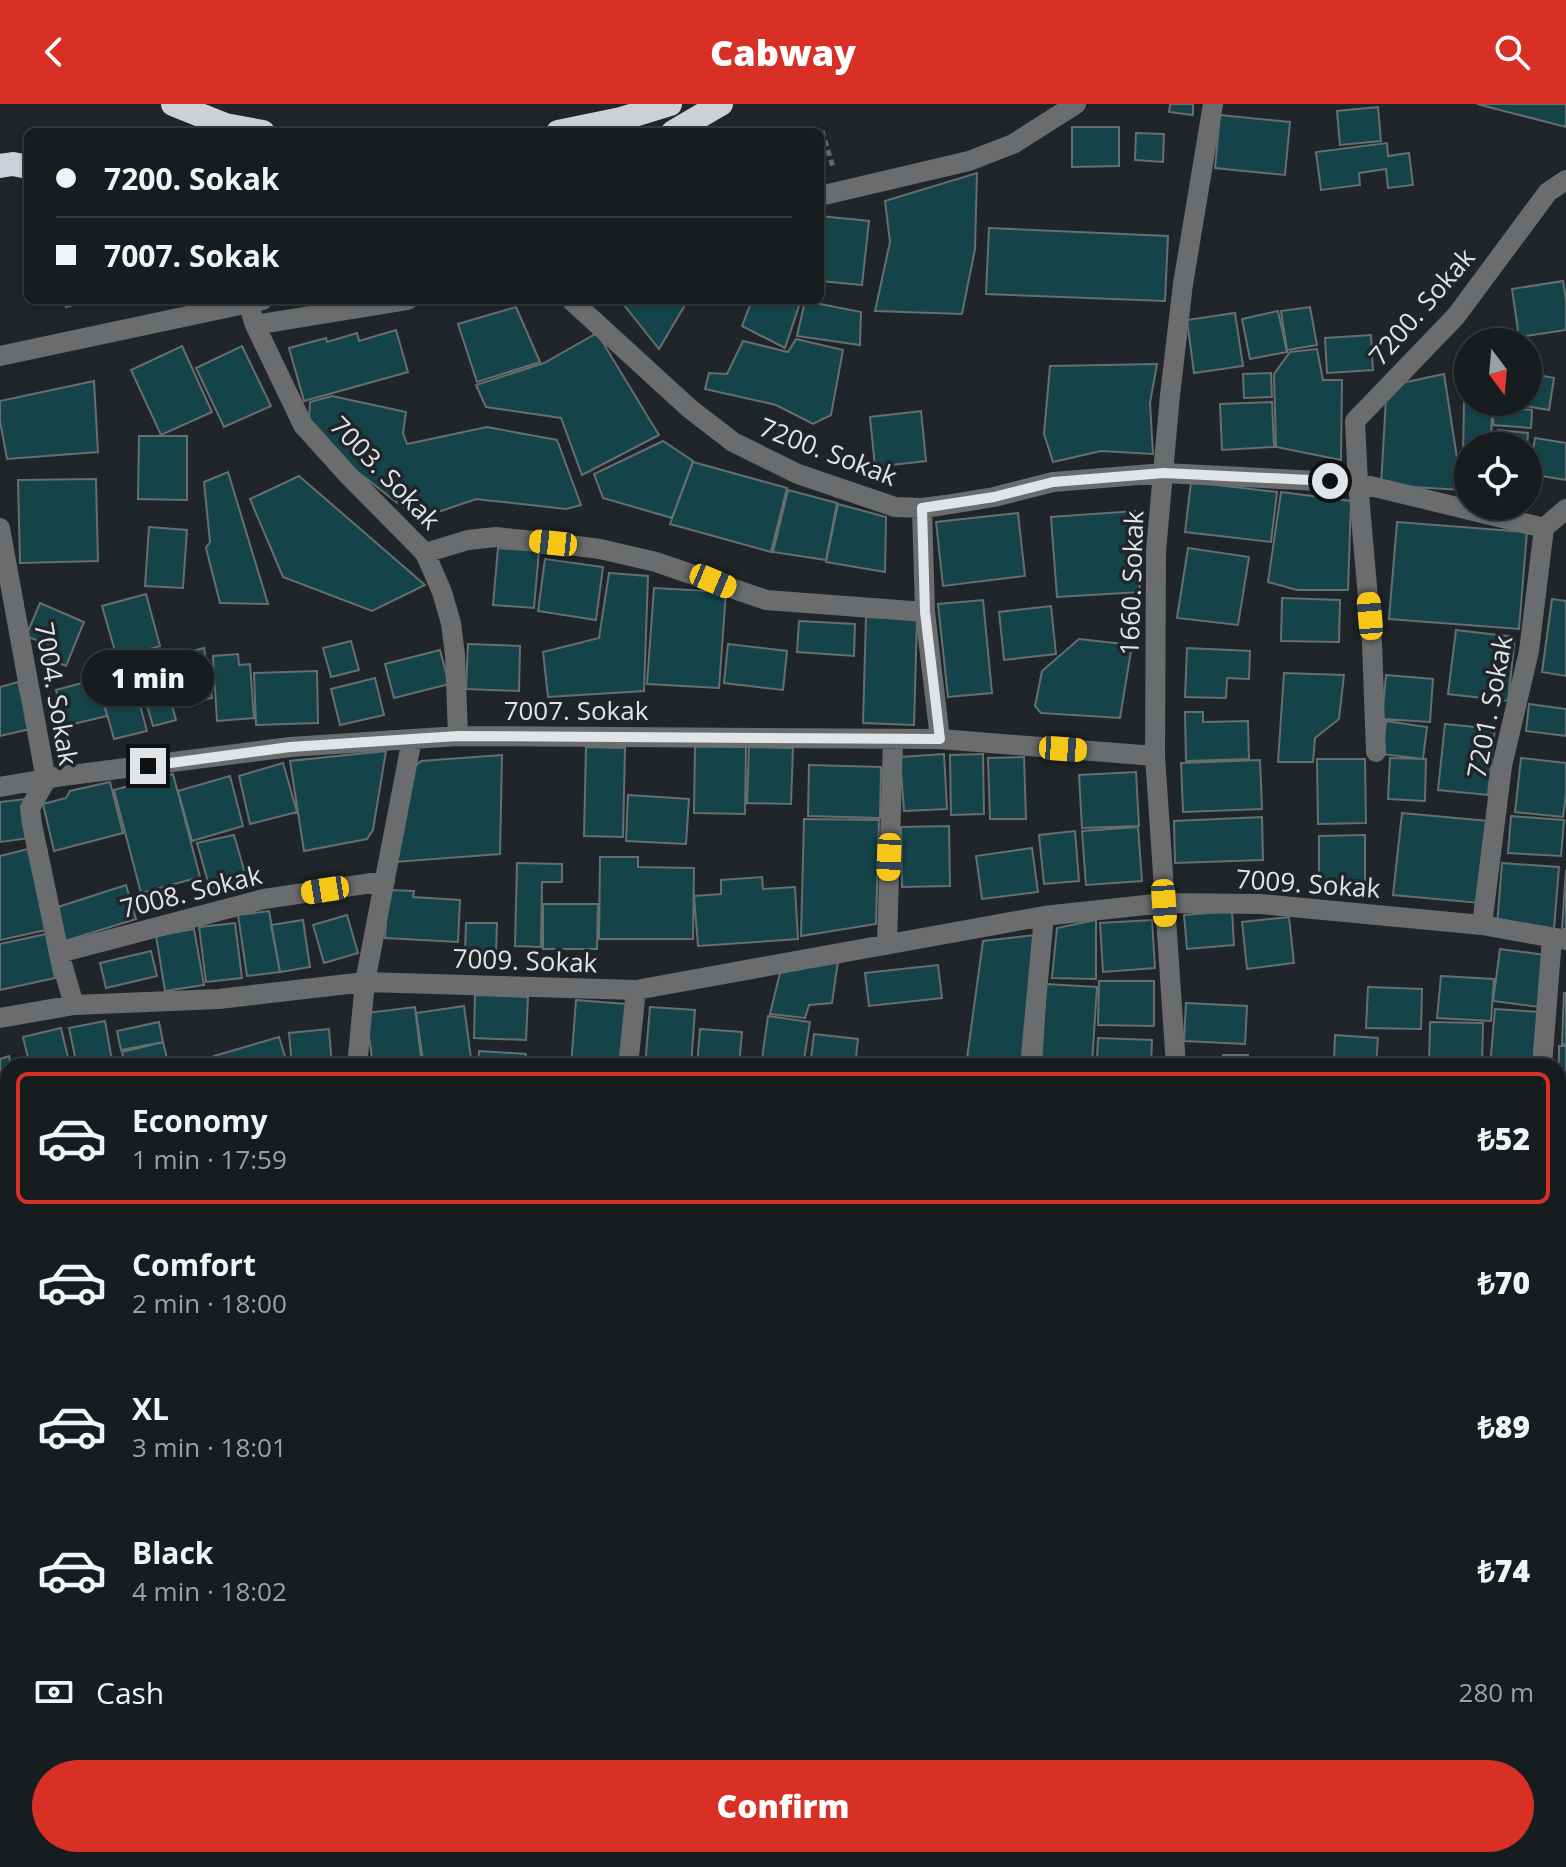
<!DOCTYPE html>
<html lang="en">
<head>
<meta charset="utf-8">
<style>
  body { margin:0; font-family:"Open Sans",sans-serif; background:#24292b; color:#f1f3f6; height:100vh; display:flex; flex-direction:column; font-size:30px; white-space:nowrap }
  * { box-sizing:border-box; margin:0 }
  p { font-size:26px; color:#9ea1a4 }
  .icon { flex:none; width:44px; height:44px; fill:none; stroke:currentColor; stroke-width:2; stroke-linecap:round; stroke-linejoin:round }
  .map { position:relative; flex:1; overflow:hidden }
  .drawer { position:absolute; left:0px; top:954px; width:1566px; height:810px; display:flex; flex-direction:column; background:#171c1e; border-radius:24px 24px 0 0; box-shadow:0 2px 6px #0004,0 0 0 2px #363a3c }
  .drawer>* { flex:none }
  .guide { position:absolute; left:24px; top:24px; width:800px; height:176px; border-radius:12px; box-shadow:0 2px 6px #0004,0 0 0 2px #363a3c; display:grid; align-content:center; height:176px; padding:0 32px; background:#171c1e }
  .needle { width:52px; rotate:164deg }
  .tools { position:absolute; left:1454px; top:224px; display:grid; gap:16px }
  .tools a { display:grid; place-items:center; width:88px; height:88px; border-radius:50%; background:#171c1e; box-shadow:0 2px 6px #0004,0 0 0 2px #363a3c; font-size:40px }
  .end { position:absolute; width:36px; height:36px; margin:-18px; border:10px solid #e1e5e7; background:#111; box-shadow:0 0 0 4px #111 }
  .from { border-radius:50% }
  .bubble { position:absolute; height:56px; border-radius:28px; background:#171c1e; box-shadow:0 2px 6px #0004,0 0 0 2px #363a3c; font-size:26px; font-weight:800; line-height:56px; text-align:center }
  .car { position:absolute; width:24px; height:48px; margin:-24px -12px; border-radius:10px; box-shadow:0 0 6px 2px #0007; background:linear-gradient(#f5c518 24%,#345 0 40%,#f5c518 0 76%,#345 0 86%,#f5c518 0) }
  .guide b { display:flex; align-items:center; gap:28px; height:76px; font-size:30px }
  .guide b+b { border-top:2px solid #363a3c }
  .guide i { width:20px; height:20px; background:#f1f3f6 }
  ul { padding:14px 0 0; list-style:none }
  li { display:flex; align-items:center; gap:24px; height:132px; margin:0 16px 12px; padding:0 16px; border:4px solid transparent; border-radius:12px }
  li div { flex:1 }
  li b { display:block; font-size:30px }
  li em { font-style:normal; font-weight:800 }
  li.on { border-color:#d93025 }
  li>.icon { width:72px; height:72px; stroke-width:1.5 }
  .pay { display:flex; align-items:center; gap:20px; height:88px; padding:0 32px; font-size:30px }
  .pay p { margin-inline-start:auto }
  .action { display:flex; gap:16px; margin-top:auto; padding:16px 32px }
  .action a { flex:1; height:92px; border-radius:48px; background:#d93025; color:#fff; font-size:32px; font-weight:800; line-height:92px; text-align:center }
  header { display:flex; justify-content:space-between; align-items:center; height:104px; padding:0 32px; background:#d93025; color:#fff; font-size:36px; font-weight:800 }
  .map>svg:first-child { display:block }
</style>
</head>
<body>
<header><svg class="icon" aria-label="back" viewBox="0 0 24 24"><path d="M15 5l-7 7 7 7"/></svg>Cabway<svg class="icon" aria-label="search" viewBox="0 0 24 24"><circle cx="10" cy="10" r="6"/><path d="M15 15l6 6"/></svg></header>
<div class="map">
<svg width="1566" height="1763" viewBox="0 0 1566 1763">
  <rect width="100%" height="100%" fill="#1f2528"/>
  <!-- building -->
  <path fill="#144449" stroke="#666e6f" stroke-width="2" d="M1170,0H1193V11L1169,8Z
    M1477,0H1566V23Z
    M1378,3L1381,37L1340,41L1337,7Z
    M1220,11L1290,18L1285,71L1215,64Z
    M1072,23H1119V62L1072,63Z
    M1136,29L1164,30L1163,58L1135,56Z
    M1387,39L1388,52L1409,49L1413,81L1388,84L1386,65L1359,69L1360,81L1321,86L1316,48Z
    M977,69L975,145L962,210L875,207L890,138L885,97Z
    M820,112L869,117L862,181L820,177Z
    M989,124L1168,132L1165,197L986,190Z
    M1563,177L1566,196V226L1519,233L1512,185Z
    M64,196H93L66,203Z
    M620,196H688L659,245Z
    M752,196H801L785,244L742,222Z
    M805,197L861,208L860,241L797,232Z
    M516,203L540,258L477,278L458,220Z
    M1310,203L1317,241L1287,246L1281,207Z
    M1278,207L1287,248L1250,255L1242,215Z
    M1235,209L1243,262L1194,269L1187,216Z
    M396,226L408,268L304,297L289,244L326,234L327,238L357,229L359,237Z
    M597,229L659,331L582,371L561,314L486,303L476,281L544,259Z
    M1371,231L1373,266L1327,269L1325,234Z
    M796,235L843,246L831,311L813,320L776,301L705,285L709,269L727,270L743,237L788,248Z
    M182,242L212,308L161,331L131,266Z
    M242,242L271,302L224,323L196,264Z
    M1317,245L1323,276H1342L1341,356L1276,343L1274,270L1290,248Z
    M1157,260L1150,299L1153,350L1101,347L1053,358L1044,330L1050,262Z
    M1271,269L1272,293L1244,294L1243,270Z
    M1528,269L1554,274L1549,306L1502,298H1528Z
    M1444,270L1462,386L1381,381L1386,294L1402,279Z
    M94,277L98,348L7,355L0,317V297Z
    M332,292L406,308L403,329L407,340L487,323L557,336L581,401L566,405L476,395L418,415L336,351L309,316L310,298Z
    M1272,298L1274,343L1222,346L1220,300Z
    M1464,298L1492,299L1491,342H1468V351H1463Z
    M1494,303L1532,306L1531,324L1493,321Z
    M921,307L926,357L875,363L870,313Z
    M1498,326L1528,329L1527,342H1496Z
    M139,332H187V396L138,395Z
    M1535,334L1566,339V376L1529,370Z
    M663,337L693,357L672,414L603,394L594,370Z
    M693,358L787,384L771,448L670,420Z
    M228,368L268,500L220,499L206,444L210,438L204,378Z
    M299,372L425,481L372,507L283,473L250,395Z
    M96,375L98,457L20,459L18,376Z
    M1191,378L1277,388L1271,438L1185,428Z
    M788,386L837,399L826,456L773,448Z
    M1281,388L1351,397L1348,486H1297L1268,478Z
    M838,400L886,413L885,468L826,458Z
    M1135,407L1140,488L1057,493L1051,413Z
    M1018,409L1025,472L943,482L936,418Z
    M1397,418L1527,428L1519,525L1389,515Z
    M149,423L187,426L183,484L145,482Z
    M498,444L539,447L534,504L493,501Z
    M1188,444L1249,453L1238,521L1177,514Z
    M545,455L603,463L596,516L538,507Z
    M609,469L648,472L644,587L548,593L543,548L599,534Z
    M654,484L726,488L719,584L647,580Z
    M146,490L160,542L126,552L124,545L115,547L102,502Z
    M1282,494L1340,496L1339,538L1281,537Z
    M1552,495L1566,497V572L1542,568Z
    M983,496L992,589L948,593L938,500Z
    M40,499L84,518L66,562L44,553L49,541L26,532Z
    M1051,502L1056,550L1004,556L999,508Z
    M866,513L917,515L914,621L863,619Z
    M799,517L855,520L854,552L797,548Z
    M1456,526L1515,533L1508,597L1448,590Z
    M1079,535L1132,541L1120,614L1041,609L1035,602L1042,567Z
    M351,537L359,566L331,573L323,544Z
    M468,540L520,542L519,587L466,585Z
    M728,540L787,547L783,586L724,579Z
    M204,544L212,594L176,602L164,554Z
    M1187,544L1250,547L1249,575L1227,574L1226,594L1185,593Z
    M440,546L449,580L394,594L385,560Z
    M238,550L239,561L250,560L254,614L217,617L213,552Z
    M160,559L176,616L153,622L145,595L140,597L132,568Z
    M317,567L318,619L256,621L254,569Z
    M1284,569L1344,571L1339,615L1315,634L1313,658H1278Z
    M1386,571L1433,575L1430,618L1382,615Z
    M375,574L384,611L340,621L331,585Z
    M97,575L107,612L65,622L56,586Z
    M18,578L30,625L0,632V583Z
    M135,583L147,627L114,635L102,592Z
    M1529,600L1566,605V632L1526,627Z
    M1185,608H1203V618L1248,617L1249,655L1186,657Z
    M1386,617L1427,623L1423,655L1382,650Z
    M1445,620L1495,625L1488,691L1438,686Z
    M695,642L746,643L745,710L694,709Z
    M586,643L625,644L623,733L584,732Z
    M749,643L793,644L791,700L747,699Z
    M386,647L373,726L367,735L304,747L290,657Z
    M944,650L947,705L904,707L900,653Z
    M983,650L984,710L951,711L950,651Z
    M502,651L500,750L395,758L409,667L421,657Z
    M1024,653L1026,715H990L988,654Z
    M1390,654L1426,655L1425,697L1388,695Z
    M1521,654L1566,659V690L1563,713L1515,708Z
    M1317,655H1365L1366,719L1318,720Z
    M1260,656L1262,705L1183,708L1181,659Z
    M283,659L297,708L250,720L239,672Z
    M809,661L881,663L880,714L808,712Z
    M1136,668L1139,722L1082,724L1079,671Z
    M173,670L200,773L141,789L114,686Z
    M230,672L243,722L192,737L178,687Z
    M110,678L123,729L54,747L43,700L66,694L70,687Z
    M628,691L689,695L686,740L626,737Z
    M25,695L30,734L0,738V698Z
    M1402,709L1488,717L1480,799L1393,791Z
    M1511,712L1564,716L1561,752L1508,749Z
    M1262,713L1263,756L1175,759L1174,717Z
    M804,715L879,716L876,820L801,832Z
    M949,722L950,782L902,783L901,723Z
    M1138,723L1142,777L1086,781L1082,727Z
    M1075,727L1079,777L1044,780L1039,731Z
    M234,731L246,773L210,785L197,739Z
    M1365,731V786H1319V732Z
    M1032,744L1038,788L982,795L976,752Z
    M28,745L46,826L0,836V752Z
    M600,753H638V763L694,764L693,835H599Z
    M517,759L562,760V778H542L541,843L515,842Z
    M1502,759L1559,763L1554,825L1497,821Z
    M1566,766V825H1562Z
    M762,773L763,785L795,783L798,835L698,842L694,792L721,790V776Z
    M126,781L136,815L65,837L55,804Z
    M388,786L414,787L413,793L460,796L458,838L385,834Z
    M543,800H598L597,845H543Z
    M269,807L280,868L247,872L238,811Z
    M1232,807L1234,841L1187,845L1184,811Z
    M347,811L358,849L324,859L313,821Z
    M1289,813L1294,859L1247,865L1242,818Z
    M303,816L310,863L280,868L271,821Z
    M1096,816V875L1052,874L1057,824Z
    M1152,816L1155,864L1103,868L1100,819Z
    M235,819L242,874L206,878L199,823Z
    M466,819H497L496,849L465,848Z
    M194,825L204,881L165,887L156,832Z
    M46,830L55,874L0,886V840Z
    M1035,831L1023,961L967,954L983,837Z
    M1500,845L1546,851L1539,903L1493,897Z
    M151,847L157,872L106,884L100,859Z
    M838,857L832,899L809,901L805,914L770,910L781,865Z
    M938,861L942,894L869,902L865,869Z
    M1441,872L1494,875L1491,917L1437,914Z
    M1099,877H1154V922L1098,921Z
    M1046,880L1097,883L1092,960L1110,962H1041Z
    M1368,883L1422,885L1421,925L1366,924Z
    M1564,889H1566V940H1562Z
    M475,891L528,893L526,936L474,934Z
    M576,896L626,900L621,962H571Z
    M1186,899L1247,902L1245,940L1184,937Z
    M464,902L472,962H424L416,909Z
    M415,903L422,962H373L366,909Z
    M650,903L695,906L691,962H645Z
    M1495,905L1539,908L1535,962H1490Z
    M768,912L810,918L803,962H761Z
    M105,917L113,962H77L69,924Z
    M159,918L163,938L121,946L117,927Z
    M1430,918L1483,919L1482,962H1429Z
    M61,924L70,962H30L23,933Z
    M329,925L332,962H292L289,929Z
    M700,925L742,928L739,962H697Z
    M814,930L858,935L855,962H810Z
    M1335,931L1378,934L1376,962H1292L1293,956L1334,957Z
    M279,933L288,962H217L214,952Z
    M1098,934L1152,936L1151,962H1113V957L1097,956Z
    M163,938L169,962H125L122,948Z
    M1559,942H1566V1063H1558Z
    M479,947L526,950L525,962H478Z
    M1223,951H1248V962H1222Z
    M9,952L11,962H8V1039L0,1041V955Z
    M1558,1064L1566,1065V1129L1558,1127Z
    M8,1110V1164L1,1166L0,1112Z
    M1558,1195L1566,1196V1247L1558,1246Z
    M8,1198V1264L7,1265L0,1237V1200Z
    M0,1252H3L8,1271V1276L0,1278Z
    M1566,1289V1340H1558V1290Z
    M4,1306L8,1320V1345L0,1347V1307Z
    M1566,1390V1456L1558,1457V1391Z
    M8,1411V1462L0,1463V1412Z
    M0,1467H8V1513L0,1512Z
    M1566,1470V1509L1558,1511V1472Z
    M0,1528L8,1529V1586H0Z
    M1558,1584L1566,1630V1650L1558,1652Z
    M0,1602L8,1603V1645L0,1644Z
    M0,1682L8,1683V1740L0,1739Z
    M1566,1700V1749L1558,1751V1702Z
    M1566,1755V1763H1529Z
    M128,1756L175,1763H127Z
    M259,1756H352L354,1763H260Z
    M360,1756H439V1763H362Z
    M448,1756H518L519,1763H450Z
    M541,1756H596L560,1763H543Z
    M719,1756H798L800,1763H721Z
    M804,1756H860V1759L842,1763H806Z
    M1440,1756H1479L1481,1763H1441Z
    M1481,1756H1536L1505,1763H1483Z"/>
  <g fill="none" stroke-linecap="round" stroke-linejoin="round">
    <!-- path -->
    <path stroke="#656a6d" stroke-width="5" stroke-dasharray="6 4" stroke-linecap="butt" d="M822,27L833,63"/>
    <!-- minor -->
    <path stroke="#6a6c6e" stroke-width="20" d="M820,92L969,57L1013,40L1076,0
      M571,196L689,304L733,338L798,370L895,403L922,404L945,401L994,393L1053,378L1164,369L1358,379L1544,424
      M248,199L255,221L303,321L348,371L425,449L442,488L451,519L455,551L458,632
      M255,221L408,196
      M0,252L263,196
      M922,404L925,508L940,635
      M0,424L46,676L30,704L32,720L59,849L74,901
      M425,449L468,436L496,433L553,439L600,445L656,458L766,496L925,508
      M1376,648L1372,539L1358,379L1355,317L1456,212L1548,88L1566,76
      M0,683L63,672L290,643L458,632L940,635L1155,652
      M1482,821L1502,662L1529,547L1544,424L1566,405
      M887,841L893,635
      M59,849L264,795L385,777
      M0,914L74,901L219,895L365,878L636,886L1044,812L1164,799L1261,800L1482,821L1566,836
      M357,962L365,878L412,635
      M628,962L636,886
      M1030,962L1044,812
      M1176,962L1155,652L1156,447L1170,291L1183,180L1213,0
      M1542,962L1552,834
      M0,1184L8,1182
      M0,1366L8,1364
      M1558,1366H1566
      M1558,1543L1566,1541
      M0,1666L8,1667
      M1558,1687L1566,1686
      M356,1756L357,1763
      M1181,1756L1185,1763
      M225,1763L235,1756
      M1093,1763L1133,1756"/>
    <!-- highway -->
    <path stroke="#ccd1d7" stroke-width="24" d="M173,0L225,21L263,28
      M558,28L621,15L670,0
      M673,28L721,0
      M0,62L13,60L28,63"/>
  </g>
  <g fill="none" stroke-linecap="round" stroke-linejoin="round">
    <!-- route -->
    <path stroke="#e1e5e7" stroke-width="10" d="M148,662L290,643L458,632L940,635L925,508L922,404L994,393L1053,378L1164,369L1330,377"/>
  </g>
  <g text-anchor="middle" stroke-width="7" stroke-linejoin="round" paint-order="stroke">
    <!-- street labels -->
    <g font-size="26" fill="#e1e5e7" stroke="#1f2528">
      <text transform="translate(1422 203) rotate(-49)" y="9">7200. Sokak</text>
      <text transform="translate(828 348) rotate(21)" y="9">7200. Sokak</text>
      <text transform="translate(385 369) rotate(46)" y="9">7003. Sokak</text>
      <text transform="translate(1132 479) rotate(-88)" y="9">1660. Sokak</text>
      <text transform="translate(56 590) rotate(80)" y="9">7004. Sokak</text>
      <text transform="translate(1490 603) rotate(-79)" y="9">7201. Sokak</text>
      <text x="576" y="616">7007. Sokak</text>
      <text transform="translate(1308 780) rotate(4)" y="9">7009. Sokak</text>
      <text transform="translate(191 788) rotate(-14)" y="9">7008. Sokak</text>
      <text transform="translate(525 857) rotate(2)" y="9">7009. Sokak</text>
    </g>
  </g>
</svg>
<div class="tools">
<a><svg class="needle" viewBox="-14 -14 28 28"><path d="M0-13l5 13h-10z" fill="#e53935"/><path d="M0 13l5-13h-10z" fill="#9ea1a4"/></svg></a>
<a><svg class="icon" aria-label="locate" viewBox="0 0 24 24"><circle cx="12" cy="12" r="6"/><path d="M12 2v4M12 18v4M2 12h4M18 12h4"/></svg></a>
</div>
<i class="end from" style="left:1330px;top:377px"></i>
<i class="end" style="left:148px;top:662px"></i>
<div class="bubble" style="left:82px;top:546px;width:132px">1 min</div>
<i class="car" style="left:553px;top:439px;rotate:276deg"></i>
<i class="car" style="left:713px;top:477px;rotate:113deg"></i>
<i class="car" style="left:1370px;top:512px;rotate:355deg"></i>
<i class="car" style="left:1063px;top:645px;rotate:94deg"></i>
<i class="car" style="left:889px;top:753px;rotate:182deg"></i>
<i class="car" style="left:325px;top:786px;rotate:261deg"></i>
<i class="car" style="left:1164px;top:799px;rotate:176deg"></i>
<div class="guide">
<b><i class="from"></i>7200. Sokak</b>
<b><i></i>7007. Sokak</b>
</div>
<section class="drawer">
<ul>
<li class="on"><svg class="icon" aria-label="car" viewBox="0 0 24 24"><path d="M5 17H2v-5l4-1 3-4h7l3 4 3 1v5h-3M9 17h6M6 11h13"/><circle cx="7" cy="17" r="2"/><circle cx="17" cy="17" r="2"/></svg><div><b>Economy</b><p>1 min · 17:59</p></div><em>₺52</em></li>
<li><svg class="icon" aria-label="car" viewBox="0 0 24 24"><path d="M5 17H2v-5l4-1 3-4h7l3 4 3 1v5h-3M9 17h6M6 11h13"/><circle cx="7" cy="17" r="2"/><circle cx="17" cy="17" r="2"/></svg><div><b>Comfort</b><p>2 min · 18:00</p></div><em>₺70</em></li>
<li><svg class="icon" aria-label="car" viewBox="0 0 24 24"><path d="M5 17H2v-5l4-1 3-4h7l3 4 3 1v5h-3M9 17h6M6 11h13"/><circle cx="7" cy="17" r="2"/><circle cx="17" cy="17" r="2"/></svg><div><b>XL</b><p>3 min · 18:01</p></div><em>₺89</em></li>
<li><svg class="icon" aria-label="car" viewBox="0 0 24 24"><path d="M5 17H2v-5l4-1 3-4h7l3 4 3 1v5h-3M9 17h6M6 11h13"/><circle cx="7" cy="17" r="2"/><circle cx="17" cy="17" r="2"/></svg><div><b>Black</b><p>4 min · 18:02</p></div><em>₺74</em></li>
</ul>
<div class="pay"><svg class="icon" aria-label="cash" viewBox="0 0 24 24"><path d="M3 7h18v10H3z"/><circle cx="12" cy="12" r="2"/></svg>Cash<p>280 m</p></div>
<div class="action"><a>Confirm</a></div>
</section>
</div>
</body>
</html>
